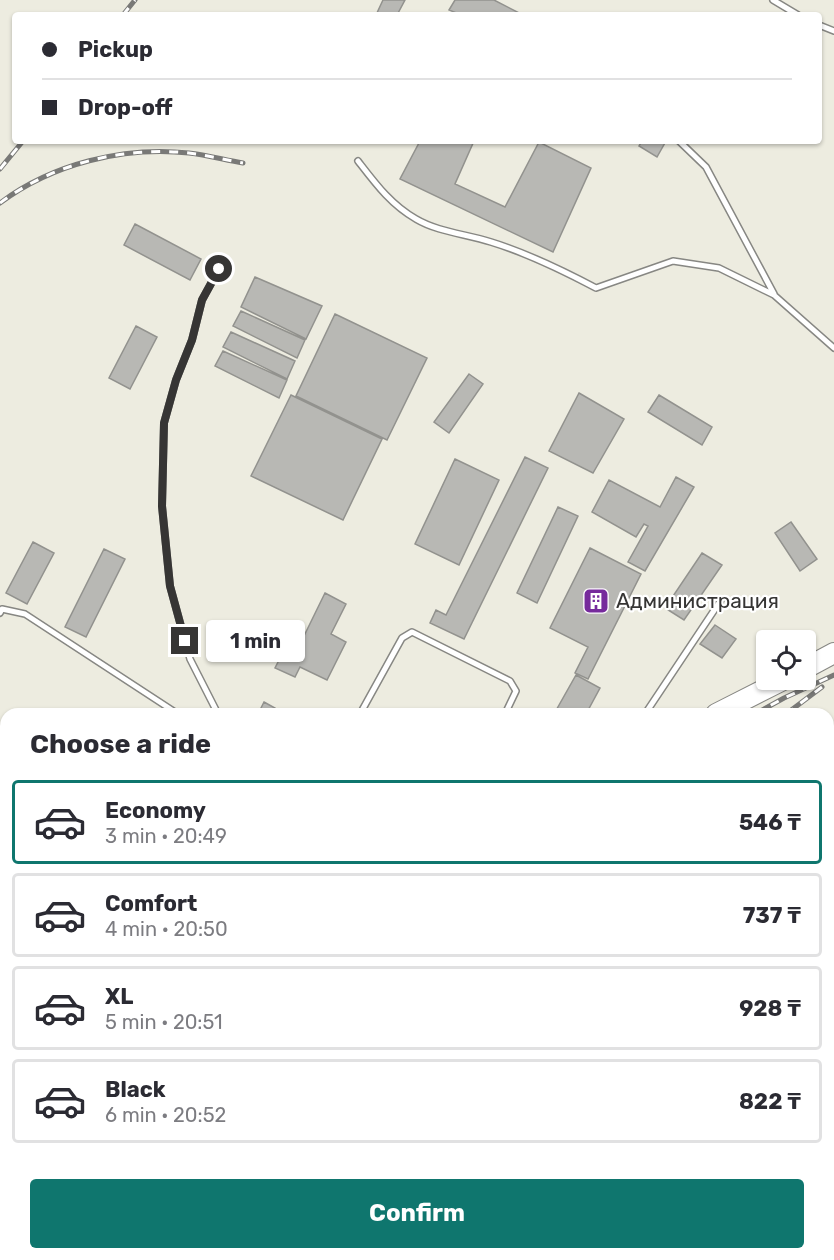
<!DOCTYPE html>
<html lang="en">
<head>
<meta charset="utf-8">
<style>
  body { margin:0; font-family:Rubik,sans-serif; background:#f7f7f7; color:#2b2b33; height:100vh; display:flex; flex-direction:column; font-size:22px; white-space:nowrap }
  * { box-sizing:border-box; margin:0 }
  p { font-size:20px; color:#7c7c81 }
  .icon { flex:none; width:33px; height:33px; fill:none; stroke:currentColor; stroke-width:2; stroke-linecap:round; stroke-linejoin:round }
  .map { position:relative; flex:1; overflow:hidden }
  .sheet { position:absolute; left:0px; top:708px; width:834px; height:552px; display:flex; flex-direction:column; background:#fff; border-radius:18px 18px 0 0; box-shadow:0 2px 4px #0004 }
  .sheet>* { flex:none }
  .banner { position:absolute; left:12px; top:12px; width:810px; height:132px; border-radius:6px; box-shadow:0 2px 4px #0004; display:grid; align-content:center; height:132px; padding:0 30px; background:#fff }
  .controls { position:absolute; left:756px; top:630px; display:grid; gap:12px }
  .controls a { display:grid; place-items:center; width:60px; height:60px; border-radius:6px; background:#fff; box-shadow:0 2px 4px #0004; font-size:30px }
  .end { position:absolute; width:27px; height:27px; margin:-14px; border:8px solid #363534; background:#fff; box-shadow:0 0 0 3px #fff }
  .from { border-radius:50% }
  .bubble { position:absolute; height:42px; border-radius:6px; background:#fff; box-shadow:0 2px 4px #0004; font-size:20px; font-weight:700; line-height:42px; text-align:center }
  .banner b { display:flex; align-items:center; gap:21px; height:57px; font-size:22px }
  .banner b+b { border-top:2px solid #e1e1e2 }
  .banner i { width:15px; height:15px; background:#2b2b33 }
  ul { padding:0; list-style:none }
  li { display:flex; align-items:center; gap:18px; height:84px; margin:0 12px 9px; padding:0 18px; border:3px solid #e1e1e2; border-radius:6px }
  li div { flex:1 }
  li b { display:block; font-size:22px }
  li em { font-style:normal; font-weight:700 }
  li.on { border-color:#0f766e }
  li>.icon { width:54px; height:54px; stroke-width:1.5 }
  h2 { padding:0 30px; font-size:27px; line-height:72px }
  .primary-button { display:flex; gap:12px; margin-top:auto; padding:12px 30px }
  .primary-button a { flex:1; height:69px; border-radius:6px; background:#0f766e; color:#fff; font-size:24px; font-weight:700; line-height:69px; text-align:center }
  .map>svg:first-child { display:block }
</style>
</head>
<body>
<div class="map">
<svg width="834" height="1260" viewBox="0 0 834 1260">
  <rect width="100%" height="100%" fill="#f7f7f3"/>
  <!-- built -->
  <path fill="#edece0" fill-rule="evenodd" d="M0,0H834V1260H0ZM15,15H819V141H15ZM766,640H806V680H766ZM6,714H828V1254H6Z"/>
  <!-- building -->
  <path fill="#b8b8b4" stroke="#92928e" stroke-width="1.5" d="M383,0H405L397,15H376Z
    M455,0H494L523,15H461L449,10Z
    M420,141H474L455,184L505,207L539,142L591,168L553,252L400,179Z
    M642,141H666L657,157L639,146Z
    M135,224L201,259L190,280L124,245Z
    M255,277L322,306L306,339L241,307Z
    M241,311L305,340L297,358L233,326Z
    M335,314L427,358L387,440L296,396Z
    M136,326L157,337L130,389L109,378Z
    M231,332L295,361L287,379L223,347Z
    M223,351L287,380L279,398L215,366Z
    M469,374L483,384L449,433L434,422Z
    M579,393L624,419L593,473L549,451Z
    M291,395L382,439L343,520L251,476Z
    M659,395L712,427L702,445L648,412Z
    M525,457L548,468L464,639L430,623L436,610L446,615Z
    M455,459L499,480L459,565L415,544Z
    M676,477L694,487L645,571L628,562L648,526L644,524L636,537L592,512L609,480L660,507Z
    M558,507L578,516L537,603L517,593Z
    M791,522L817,559L800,571L775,533Z
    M33,542L54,553L27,604L6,593Z
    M590,548L641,574L588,679L575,673L588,647L550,628Z
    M104,549L125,559L86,637L65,627Z
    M702,553L722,565L684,620L665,608Z
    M325,593L346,604L331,634L346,642L327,680L300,667L295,677L275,668L291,637L301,642Z
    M715,625L736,639L722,658L700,644Z
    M576,675L600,688L586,714H554Z
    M264,702L275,708L272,714H258Z
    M0,772L6,776V812L0,808Z
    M430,1254H466L461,1260H425Z"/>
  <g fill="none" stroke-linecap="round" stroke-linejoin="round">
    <!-- lane casing -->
    <g stroke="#878783" stroke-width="8">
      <path id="lane" d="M773,0L798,15
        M819,25L834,31
        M679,141L706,167L774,294
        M358,161C375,183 391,205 416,219C438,232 466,234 491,242C527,253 562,270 596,288L673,261L719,268L774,295L834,348
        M0,613L2,609L25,614L178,714
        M218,714L190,659L170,586L162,506L164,423L176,380L192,340L202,300L219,269
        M360,714L402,638L412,632L510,681L516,691L505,714
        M645,714L721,600"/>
    </g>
    <!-- highway casing -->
    <g stroke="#878783" stroke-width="22">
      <path id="highway" d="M806,668L834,653
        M716,714L783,680
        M15,1260L30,1254"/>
    </g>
    <!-- lane -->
    <use href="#lane" stroke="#fff" stroke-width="5"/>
    <!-- highway -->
    <use href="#highway" stroke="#fff" stroke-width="20"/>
    <!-- rail casing -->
    <g stroke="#797977" stroke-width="5">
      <path id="rail" d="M123,15L135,0
        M0,169L23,141
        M0,203C52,164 123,146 189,153C207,155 225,160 243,163
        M755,714L784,698L834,675
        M786,714L822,687
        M828,741L834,738
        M286,1260L293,1254
        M305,1260L311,1254
        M318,1260L324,1254
        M416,1260L420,1254
        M471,1260L476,1254
        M580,1260L581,1254"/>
    </g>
    <!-- rail -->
    <use href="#rail" stroke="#fff" stroke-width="3" stroke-dasharray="9" stroke-linecap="butt"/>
  </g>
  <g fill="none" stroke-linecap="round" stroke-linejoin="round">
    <!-- route -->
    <path stroke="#363534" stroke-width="8" d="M185,641L170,586L162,506L164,423L176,380L192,340L202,300L219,269"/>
  </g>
  <!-- icons -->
  <defs>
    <g id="building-square" transform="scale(1.35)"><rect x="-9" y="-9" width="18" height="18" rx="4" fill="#762a9c" stroke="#fff"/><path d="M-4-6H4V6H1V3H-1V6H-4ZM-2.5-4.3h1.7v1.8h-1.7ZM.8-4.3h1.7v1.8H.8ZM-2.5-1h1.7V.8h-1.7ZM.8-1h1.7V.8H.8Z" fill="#fff"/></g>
  </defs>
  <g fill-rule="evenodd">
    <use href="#building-square" x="596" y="601"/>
  </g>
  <g text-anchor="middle" stroke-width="4.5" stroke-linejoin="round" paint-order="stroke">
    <!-- poi labels -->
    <g font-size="21" fill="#363534" stroke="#fff" text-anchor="start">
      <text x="616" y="608">Администрация</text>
    </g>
  </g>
</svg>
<div class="controls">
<a><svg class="icon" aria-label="locate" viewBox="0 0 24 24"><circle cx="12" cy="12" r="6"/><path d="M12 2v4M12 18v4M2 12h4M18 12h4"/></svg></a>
</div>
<i class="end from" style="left:219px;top:269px"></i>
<i class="end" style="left:185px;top:641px"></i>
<div class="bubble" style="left:206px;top:620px;width:99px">1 min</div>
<div class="banner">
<b><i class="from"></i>Pickup</b>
<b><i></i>Drop-off</b>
</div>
<section class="sheet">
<h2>Choose a ride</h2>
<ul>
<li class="on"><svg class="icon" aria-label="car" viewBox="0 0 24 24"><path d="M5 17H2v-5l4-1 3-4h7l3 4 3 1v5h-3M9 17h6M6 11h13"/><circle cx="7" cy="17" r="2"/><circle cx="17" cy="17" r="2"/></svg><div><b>Economy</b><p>3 min · 20:49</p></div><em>546 ₸</em></li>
<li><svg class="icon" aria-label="car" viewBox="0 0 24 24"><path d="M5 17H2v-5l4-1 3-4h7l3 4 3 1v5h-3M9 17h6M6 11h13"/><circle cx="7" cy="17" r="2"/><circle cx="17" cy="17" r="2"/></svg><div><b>Comfort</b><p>4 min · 20:50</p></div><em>737 ₸</em></li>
<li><svg class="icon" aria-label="car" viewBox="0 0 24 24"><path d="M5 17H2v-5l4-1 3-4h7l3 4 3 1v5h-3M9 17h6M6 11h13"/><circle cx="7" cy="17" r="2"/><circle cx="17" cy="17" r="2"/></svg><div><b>XL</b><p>5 min · 20:51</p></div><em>928 ₸</em></li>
<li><svg class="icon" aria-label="car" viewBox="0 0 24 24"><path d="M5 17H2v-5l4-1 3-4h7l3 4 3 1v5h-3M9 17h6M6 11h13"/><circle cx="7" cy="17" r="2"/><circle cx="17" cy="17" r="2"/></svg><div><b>Black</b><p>6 min · 20:52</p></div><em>822 ₸</em></li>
</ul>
<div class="primary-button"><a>Confirm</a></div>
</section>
</div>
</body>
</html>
